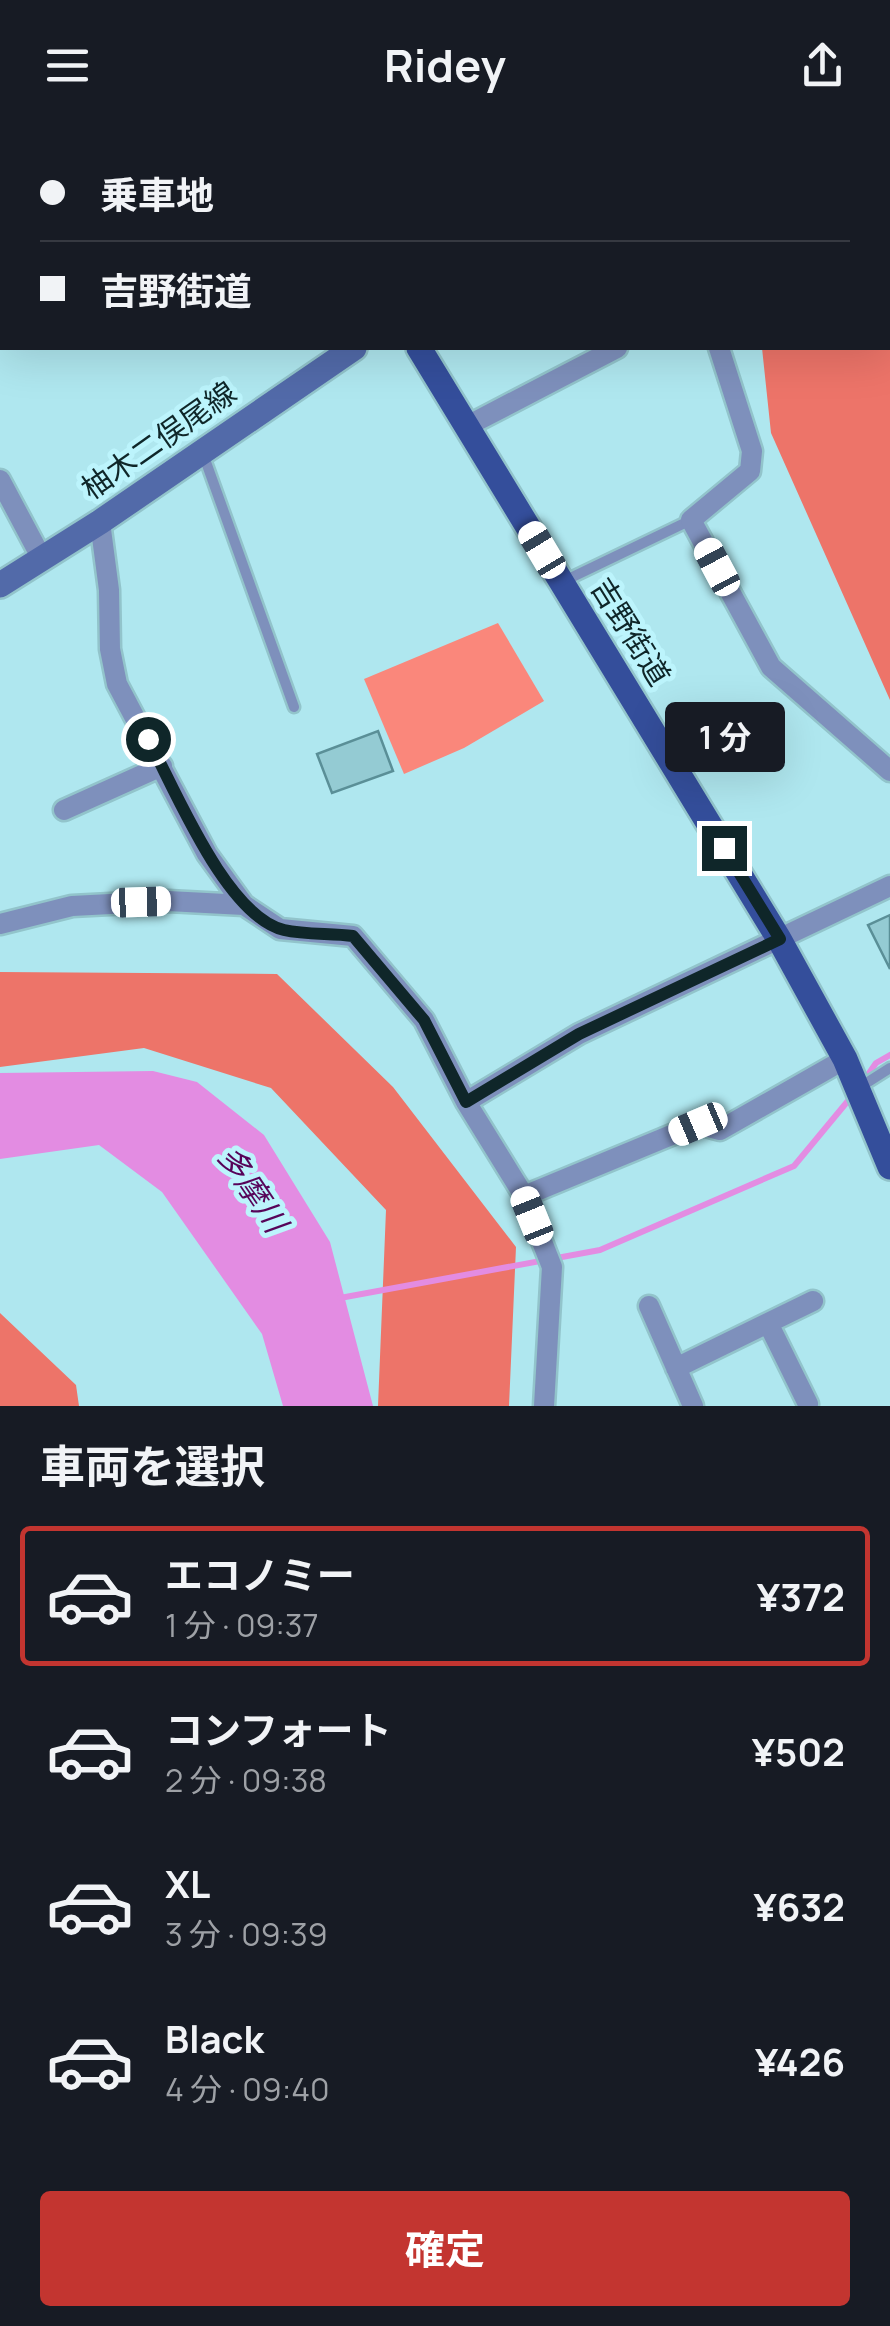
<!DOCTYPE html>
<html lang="ja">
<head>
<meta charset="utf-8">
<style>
  body { margin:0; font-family:Manrope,"Noto Sans JP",sans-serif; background:#242831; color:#f1f3f6; height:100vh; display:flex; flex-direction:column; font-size:38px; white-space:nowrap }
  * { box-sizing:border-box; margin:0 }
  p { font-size:32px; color:#9ea1a6 }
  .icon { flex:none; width:55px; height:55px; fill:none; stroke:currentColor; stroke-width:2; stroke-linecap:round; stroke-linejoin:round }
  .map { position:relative; height:1276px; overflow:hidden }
  .details { display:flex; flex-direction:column; background:#171b24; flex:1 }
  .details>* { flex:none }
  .top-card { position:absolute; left:0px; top:0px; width:890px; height:220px; box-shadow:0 10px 40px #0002; display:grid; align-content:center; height:220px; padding:0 40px; background:#171b24 }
  .end { position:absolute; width:45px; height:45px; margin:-22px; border:12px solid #0f2629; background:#fff; box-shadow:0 0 0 5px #fff }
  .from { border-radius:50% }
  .bubble { position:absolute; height:70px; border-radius:10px; background:#171b24; box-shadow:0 10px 40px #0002; font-size:32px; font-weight:700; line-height:70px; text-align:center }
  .car { position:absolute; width:30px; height:60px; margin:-30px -15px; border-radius:12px; box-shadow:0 0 8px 2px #0007; background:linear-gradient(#fff 24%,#345 0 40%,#fff 0 76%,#345 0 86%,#fff 0) }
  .top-card b { display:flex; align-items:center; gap:35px; height:95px; font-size:38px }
  .top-card b+b { border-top:2px solid #363941 }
  .top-card i { width:25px; height:25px; background:#f1f3f6 }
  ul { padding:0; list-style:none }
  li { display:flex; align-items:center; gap:30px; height:140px; margin:0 20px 15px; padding:0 20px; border:5px solid transparent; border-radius:10px }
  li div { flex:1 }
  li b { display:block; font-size:38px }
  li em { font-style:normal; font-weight:700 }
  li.active { border-color:#c33530 }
  li>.icon { width:90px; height:90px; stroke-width:1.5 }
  h2 { padding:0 40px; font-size:45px; line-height:120px }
  .button { display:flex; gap:20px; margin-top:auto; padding:20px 40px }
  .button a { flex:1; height:115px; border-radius:10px; background:#c33530; color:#fff; font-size:40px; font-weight:700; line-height:115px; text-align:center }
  header { display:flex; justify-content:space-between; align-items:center; height:130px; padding:0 40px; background:#171b24; font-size:45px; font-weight:700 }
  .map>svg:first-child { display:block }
</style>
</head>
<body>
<header><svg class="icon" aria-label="menu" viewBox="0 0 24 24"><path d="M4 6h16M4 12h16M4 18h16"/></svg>Ridey<svg class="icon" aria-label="share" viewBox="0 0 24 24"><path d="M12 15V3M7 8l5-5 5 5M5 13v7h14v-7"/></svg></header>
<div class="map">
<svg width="890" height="1276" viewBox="0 0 890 1276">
  <rect width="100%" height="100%" fill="#afe7ef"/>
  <!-- green -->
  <path fill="#fa877b" d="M498,493L544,571L464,618L404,644L364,549Z"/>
  <!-- forest -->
  <path fill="#ed7469" d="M750,0H890V570L771,303L762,218H888V2Z
    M0,842L277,844L393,957L516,1117L509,1276H378L386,1080L271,958L144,918L0,937Z
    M0,1183L76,1255L79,1276H0Z"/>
  <!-- water -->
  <path fill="#e38ce2" d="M153,941L197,952L264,1005L330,1112L373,1276H283L262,1204L162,1062L99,1015L0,1029V943Z"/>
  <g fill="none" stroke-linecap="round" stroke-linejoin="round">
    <!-- stream -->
    <path stroke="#e38ce2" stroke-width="6" d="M863,952L876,933L890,925
      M340,1168L600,1120L794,1036L852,966"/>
  </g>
  <!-- building -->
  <path fill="#94cbd3" stroke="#5a8f97" stroke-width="2.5" d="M378,601L393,641L332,663L317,624Z
    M890,785V839L868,795Z"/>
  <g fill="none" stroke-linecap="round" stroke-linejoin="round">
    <!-- service casing -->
    <g stroke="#92c4cb" stroke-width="15">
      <path id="service" d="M202,321L294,577
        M562,452L691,390
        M857,959L890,938"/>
    </g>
    <!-- minor casing -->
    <g stroke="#92c4cb" stroke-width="25">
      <path id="minor" d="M677,0L678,2
        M0,159L2,157
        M719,218L752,321L750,341L691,390L771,537L890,641
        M467,296L617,218
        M0,350L41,427
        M100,392L109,460L110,519L117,554L207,724L244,775L280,799L353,806L424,890L466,972L524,1066L552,1137L544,1276
        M64,680L162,636
        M0,794L72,776L168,771L244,775
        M466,972L579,904L890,756
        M524,1066L698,994L720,1000L845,929
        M649,1176L693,1276
        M768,1193L808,1274
        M676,1238L813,1171"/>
    </g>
    <!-- secondary casing -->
    <g stroke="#92c4cb" stroke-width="30">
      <path id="secondary" d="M0,455L100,392L354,218"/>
    </g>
    <!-- primary casing -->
    <g stroke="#92c4cb" stroke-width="30">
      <path id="primary" d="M288,0L290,2
        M419,218L779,809L845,929L890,1037"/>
    </g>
    <!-- service -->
    <use href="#service" stroke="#7e90bc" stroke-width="10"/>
    <!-- minor -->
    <use href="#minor" stroke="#7e90bc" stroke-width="20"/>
    <!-- secondary -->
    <use href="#secondary" stroke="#526aa9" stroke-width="25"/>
    <!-- primary -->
    <use href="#primary" stroke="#344e9b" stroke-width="25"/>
  </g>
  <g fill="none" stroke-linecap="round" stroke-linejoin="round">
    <!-- route -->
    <path stroke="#0f2629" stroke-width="12" d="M148,609C175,659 226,786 284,800C306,805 331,803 353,806L424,890L466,972L579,904L780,809L724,718"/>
  </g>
  <g text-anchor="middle" stroke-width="10" stroke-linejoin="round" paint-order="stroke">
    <!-- street labels -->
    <g font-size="30" fill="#0f2629" stroke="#bcf4fc">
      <text transform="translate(159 311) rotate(-35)" y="10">柚木二俣尾線</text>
      <text transform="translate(630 502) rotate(58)" y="10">吉野街道</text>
    </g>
    <!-- water labels -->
    <g font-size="32" font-style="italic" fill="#570459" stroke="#bcf4fc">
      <text transform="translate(252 1059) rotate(56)" y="11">多摩川</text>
    </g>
  </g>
</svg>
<i class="end from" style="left:148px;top:609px"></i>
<i class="end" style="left:724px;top:718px"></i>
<div class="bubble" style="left:665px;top:572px;width:120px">1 分</div>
<i class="car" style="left:542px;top:420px;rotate:329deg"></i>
<i class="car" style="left:717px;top:437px;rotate:332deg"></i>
<i class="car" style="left:141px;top:772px;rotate:88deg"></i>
<i class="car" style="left:698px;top:994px;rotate:247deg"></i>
<i class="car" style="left:532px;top:1086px;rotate:338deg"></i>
<div class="top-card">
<b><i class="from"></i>乗車地</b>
<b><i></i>吉野街道</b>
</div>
</div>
<section class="details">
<h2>車両を選択</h2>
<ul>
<li class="active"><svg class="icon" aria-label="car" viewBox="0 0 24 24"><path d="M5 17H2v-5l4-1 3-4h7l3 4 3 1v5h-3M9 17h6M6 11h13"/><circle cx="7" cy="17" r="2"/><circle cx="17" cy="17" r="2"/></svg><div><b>エコノミー</b><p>1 分 · 09:37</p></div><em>¥372</em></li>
<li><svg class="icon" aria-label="car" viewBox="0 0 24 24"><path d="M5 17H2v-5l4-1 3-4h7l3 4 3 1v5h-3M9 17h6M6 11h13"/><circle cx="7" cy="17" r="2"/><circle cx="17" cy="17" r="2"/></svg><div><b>コンフォート</b><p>2 分 · 09:38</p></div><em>¥502</em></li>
<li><svg class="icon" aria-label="car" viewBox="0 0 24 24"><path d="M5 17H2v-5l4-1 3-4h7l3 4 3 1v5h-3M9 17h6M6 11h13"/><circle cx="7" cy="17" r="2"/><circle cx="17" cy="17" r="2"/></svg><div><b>XL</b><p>3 分 · 09:39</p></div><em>¥632</em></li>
<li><svg class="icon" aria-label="car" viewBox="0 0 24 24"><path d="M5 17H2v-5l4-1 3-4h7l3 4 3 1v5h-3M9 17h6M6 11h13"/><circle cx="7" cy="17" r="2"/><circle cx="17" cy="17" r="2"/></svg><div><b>Black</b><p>4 分 · 09:40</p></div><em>¥426</em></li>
</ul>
<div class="button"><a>確定</a></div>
</section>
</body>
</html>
